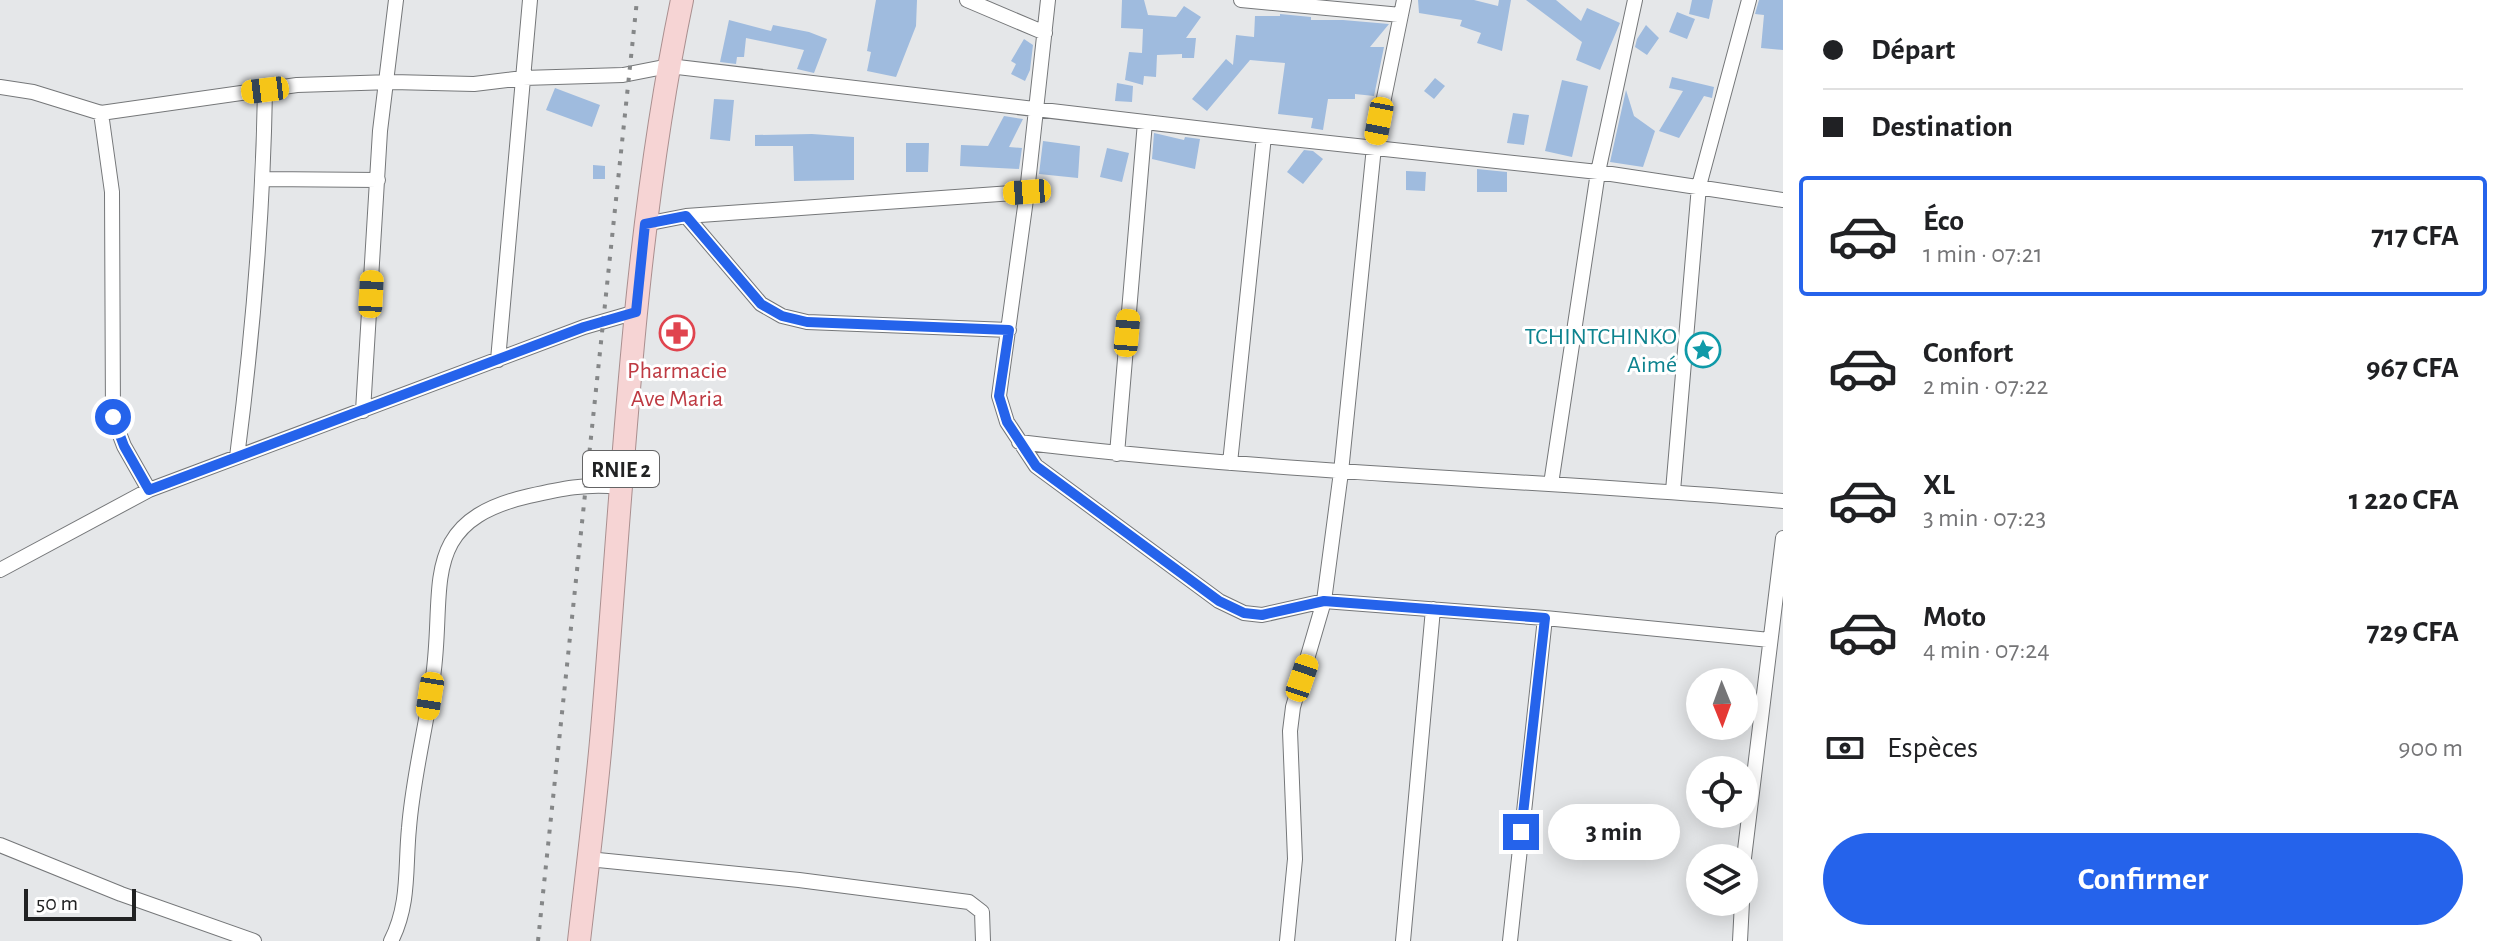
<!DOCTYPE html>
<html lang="fr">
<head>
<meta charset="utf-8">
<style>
  body { margin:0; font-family:"Alegreya Sans",sans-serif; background:#f6f6f6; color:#202124; height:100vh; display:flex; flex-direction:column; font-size:30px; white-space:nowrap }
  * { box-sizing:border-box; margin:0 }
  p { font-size:26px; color:#757577 }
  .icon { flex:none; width:44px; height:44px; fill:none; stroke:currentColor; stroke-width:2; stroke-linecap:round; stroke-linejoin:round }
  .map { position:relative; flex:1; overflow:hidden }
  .drawer { display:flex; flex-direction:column; background:#fff; width:720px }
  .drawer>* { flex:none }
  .banner { display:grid; align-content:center; height:176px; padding:0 40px; background:#fff }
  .needle { width:52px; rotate:179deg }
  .controls { position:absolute; left:1686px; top:668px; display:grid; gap:16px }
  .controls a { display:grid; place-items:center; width:72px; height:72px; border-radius:50%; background:#fff; box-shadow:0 4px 20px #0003; font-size:40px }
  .scale { position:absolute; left:24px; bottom:20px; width:112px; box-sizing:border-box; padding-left:8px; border:4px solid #212223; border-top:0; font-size:22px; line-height:28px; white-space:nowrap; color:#212223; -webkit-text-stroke:6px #fff; paint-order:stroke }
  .end { position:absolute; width:36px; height:36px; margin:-18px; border:10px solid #2563eb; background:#fff; box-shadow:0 0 0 4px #fff }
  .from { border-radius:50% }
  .bubble { position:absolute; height:56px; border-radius:28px; background:#fff; box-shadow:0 4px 20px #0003; font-size:26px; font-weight:600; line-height:56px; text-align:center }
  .car { position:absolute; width:24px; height:48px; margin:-24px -12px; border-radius:10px; box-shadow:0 0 6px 2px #0007; background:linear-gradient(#f5c518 24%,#345 0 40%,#f5c518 0 76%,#345 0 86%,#f5c518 0) }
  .banner b { display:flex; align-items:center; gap:28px; height:76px; font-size:30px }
  .banner b+b { border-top:2px solid #e0e0e0 }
  .banner i { width:20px; height:20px; background:#202124 }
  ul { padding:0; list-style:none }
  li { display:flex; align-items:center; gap:24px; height:120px; margin:0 16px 12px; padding:0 24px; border:4px solid transparent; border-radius:8px }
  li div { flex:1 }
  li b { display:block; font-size:30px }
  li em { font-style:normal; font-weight:600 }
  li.current { border-color:#2563eb }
  li>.icon { width:72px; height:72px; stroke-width:1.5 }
  .pay { display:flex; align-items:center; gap:20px; height:88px; padding:0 40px; font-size:30px }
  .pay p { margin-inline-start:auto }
  .button { display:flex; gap:16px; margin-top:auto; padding:16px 40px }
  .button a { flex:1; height:92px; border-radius:48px; background:#2563eb; color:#fff; font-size:32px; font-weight:600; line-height:92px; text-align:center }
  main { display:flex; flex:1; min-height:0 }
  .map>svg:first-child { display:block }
</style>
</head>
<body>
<main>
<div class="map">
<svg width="1783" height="941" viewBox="0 0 1783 941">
  <rect width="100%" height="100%" fill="#e5e7e9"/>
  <!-- building -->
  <path fill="#9fbbde" d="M876,0H917L916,26L896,77L867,71L871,52L867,51Z
    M1122,0H1144L1148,15L1176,17L1184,6L1201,17L1186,38H1196L1194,58H1182V54L1157,55L1156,77L1144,76L1143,85L1125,80L1129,52L1142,53L1143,29L1121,28Z
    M1418,0H1474L1498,6L1499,0H1511L1502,51L1477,43L1481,33L1460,26L1462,20L1419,13Z
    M1526,0H1556L1581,21L1587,8L1620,23L1600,70L1576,60L1582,42Z
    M1692,0H1713L1709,19L1689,14Z
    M1759,0H1783V50L1761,48L1764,15L1755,14Z
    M1677,12L1695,19L1687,39L1669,32Z
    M1280,14L1311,17V20H1343L1389,24L1370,47H1384L1374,96L1355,94V99H1328L1323,130L1311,128L1313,118L1278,114L1285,63L1250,60L1207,111L1192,99L1226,59L1233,65L1236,35L1254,37L1255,16H1280Z
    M729,20L771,31L773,25L809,32L827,39L814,73L797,69L804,50L746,38L744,57H737L736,64L720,62Z
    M1646,25L1659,38L1647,55L1635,47L1637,39Z
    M1024,39L1033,45L1030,70L1025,81L1011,74L1016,64L1011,61Z
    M1672,77L1714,87L1712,98L1704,96L1679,138L1659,131L1683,91L1669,88Z
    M1435,78L1445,86L1434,99L1424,91Z
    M1562,80L1588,86L1572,157L1545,151Z
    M1117,83L1133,86L1132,102L1115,101Z
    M555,88L600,105L592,127L546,110Z
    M1626,90L1634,116L1655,131L1643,167L1610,162Z
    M714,99L734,100L730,141L710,139Z
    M1513,113L1529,115L1524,145L1507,143Z
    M1004,116L1023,119L1009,147L1022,148L1019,169L960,166L961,145L988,146Z
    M1154,133L1184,140L1185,137L1200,139L1195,169L1152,159Z
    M812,134L854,137V180L794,181L793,146H755V135Z
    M1043,141L1080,146L1078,178L1039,174Z
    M906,143H929L928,172H906Z
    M1107,148L1129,153L1122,182L1100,177Z
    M1304,150L1313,151L1323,159L1303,184L1287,172Z
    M593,165L605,166V179H593Z
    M1477,169L1507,172V192H1477Z
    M1406,171L1426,172L1425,191L1406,190Z"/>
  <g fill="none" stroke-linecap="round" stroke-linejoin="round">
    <!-- minor casing -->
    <g stroke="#757779" stroke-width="16">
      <path id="minor" d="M967,0L1045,33
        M1048,0L1027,192L999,396L1007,422L1036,466L1219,601L1244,613L1262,615L1324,601L1545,618L1770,640
        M1241,0L1401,15
        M0,87L33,92L101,113L297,85L392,82L474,84L523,78L623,75L669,66L1264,136L1598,172L1783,200
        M101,113L112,192L113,417L124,446L149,490
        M264,179L378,180
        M686,216L761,304L782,316L807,322L1009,330
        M645,224L686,216L1027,192
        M498,360L530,0
        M363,411L380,131L396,0
        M1019,442C1273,473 1528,479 1783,501
        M1117,454L1145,122
        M237,457C253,334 263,213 265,90
        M1230,463L1264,136
        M1551,484L1598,172L1635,0
        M1673,491L1699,186L1749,0
        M0,570L149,490L584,327L636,312
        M0,845L121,894L254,941
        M1744,858L1783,538
        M588,859L799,880L969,902L982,912L983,941
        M391,941C410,904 405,867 409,828C413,777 426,728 433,677C446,587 416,522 529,496C560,489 587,483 619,487
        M1287,941L1295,859L1290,731L1293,707L1324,601L1341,472L1374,147L1404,0
        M1403,941L1433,609
        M1510,941L1545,618
        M1740,941L1742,902"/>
    </g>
    <!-- trunk casing -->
    <g stroke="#aa8f8f" stroke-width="24">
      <path id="trunk" d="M579,941C587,871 596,800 602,730C623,486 632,240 682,0"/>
    </g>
    <!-- minor -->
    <use href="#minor" stroke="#fff" stroke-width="14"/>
    <!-- trunk -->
    <use href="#trunk" stroke="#f6d4d4" stroke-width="22"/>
    <!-- rail -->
    <path stroke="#858788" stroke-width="4" stroke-dasharray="4 8" stroke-linecap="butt" d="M538,941L637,0"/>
  </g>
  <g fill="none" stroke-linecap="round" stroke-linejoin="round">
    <!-- route -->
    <path stroke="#2563eb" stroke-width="10" d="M113,417L124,446L149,490L584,327L636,312L645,224L686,216L761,304L782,316L807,322L1009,330L999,396L1007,422L1036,466L1219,601L1244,613L1262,615L1324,601L1545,618L1521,832"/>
  </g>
  <!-- icons -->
  <defs>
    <g id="pharmacy-ring" transform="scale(1.8)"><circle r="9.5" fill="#fff" stroke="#e0444e" stroke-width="1.5"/><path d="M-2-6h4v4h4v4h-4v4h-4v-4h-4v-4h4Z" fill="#e0444e"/></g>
    <g id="sight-ring" transform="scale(1.8)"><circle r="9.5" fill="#fff" stroke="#0f9aa8" stroke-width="1.5"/><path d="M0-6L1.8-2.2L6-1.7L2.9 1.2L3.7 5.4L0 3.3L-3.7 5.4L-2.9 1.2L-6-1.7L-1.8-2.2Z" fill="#0f9aa8"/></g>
  </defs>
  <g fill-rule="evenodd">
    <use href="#pharmacy-ring" x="677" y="333"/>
    <use href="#sight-ring" x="1703" y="350"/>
  </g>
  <g text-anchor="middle" stroke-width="6" stroke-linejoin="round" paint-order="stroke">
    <!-- shield labels -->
    <rect fill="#fff" stroke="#646465" stroke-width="2" x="583" y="451" width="76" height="36" rx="6"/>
    <g font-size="22" font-weight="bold" fill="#212223">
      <text x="621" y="477">RNIE 2</text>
    </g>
    <!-- culture labels -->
    <g font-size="24" fill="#0d838f" stroke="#fff" text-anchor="end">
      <text x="1677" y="344">TCHINTCHINKO<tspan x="1677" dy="28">Aimé</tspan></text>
    </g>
    <!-- health labels -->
    <g font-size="24" fill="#be3a42" stroke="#fff">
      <text x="677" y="378">Pharmacie<tspan x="677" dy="28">Ave Maria</tspan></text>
    </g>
  </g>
</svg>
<div class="controls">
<a><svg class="needle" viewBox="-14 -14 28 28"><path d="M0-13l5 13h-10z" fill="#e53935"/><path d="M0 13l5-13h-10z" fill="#757577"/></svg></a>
<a><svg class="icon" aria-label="locate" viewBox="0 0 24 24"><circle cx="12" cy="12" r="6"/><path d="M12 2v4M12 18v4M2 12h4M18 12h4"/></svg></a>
<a><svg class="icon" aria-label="layers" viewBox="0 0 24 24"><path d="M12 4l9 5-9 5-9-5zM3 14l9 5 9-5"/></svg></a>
</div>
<div class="scale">50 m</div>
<i class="end from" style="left:113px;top:417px"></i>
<i class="end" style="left:1521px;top:832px"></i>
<div class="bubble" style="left:1548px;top:804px;width:132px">3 min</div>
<i class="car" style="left:265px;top:90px;rotate:263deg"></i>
<i class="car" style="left:1379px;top:121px;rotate:191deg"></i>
<i class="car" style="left:1027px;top:192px;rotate:266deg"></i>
<i class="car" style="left:371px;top:294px;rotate:3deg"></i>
<i class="car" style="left:1127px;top:333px;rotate:5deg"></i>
<i class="car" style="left:1302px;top:678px;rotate:19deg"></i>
<i class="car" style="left:430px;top:696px;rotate:189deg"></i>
</div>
<section class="drawer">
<div class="banner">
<b><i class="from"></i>Départ</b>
<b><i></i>Destination</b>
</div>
<ul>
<li class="current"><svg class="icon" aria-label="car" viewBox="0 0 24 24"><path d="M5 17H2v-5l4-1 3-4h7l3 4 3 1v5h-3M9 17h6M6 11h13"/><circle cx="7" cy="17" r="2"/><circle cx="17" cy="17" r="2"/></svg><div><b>Éco</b><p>1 min · 07:21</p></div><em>717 CFA</em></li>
<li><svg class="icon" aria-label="car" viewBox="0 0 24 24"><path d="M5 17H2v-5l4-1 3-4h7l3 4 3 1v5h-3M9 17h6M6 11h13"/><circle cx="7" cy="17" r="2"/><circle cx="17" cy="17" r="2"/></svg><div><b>Confort</b><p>2 min · 07:22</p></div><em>967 CFA</em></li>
<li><svg class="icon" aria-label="car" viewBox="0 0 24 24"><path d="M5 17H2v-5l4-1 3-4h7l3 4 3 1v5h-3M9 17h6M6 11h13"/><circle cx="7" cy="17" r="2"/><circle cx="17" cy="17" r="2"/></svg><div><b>XL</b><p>3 min · 07:23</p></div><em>1 220 CFA</em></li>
<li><svg class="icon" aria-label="car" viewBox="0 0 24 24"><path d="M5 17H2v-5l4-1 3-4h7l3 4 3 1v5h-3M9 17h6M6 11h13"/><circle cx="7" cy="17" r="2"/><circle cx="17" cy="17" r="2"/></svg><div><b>Moto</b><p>4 min · 07:24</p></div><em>729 CFA</em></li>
</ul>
<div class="pay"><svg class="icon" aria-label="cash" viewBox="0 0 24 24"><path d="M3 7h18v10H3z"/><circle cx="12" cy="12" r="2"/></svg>Espèces<p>900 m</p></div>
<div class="button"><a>Confirmer</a></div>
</section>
</main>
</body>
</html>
